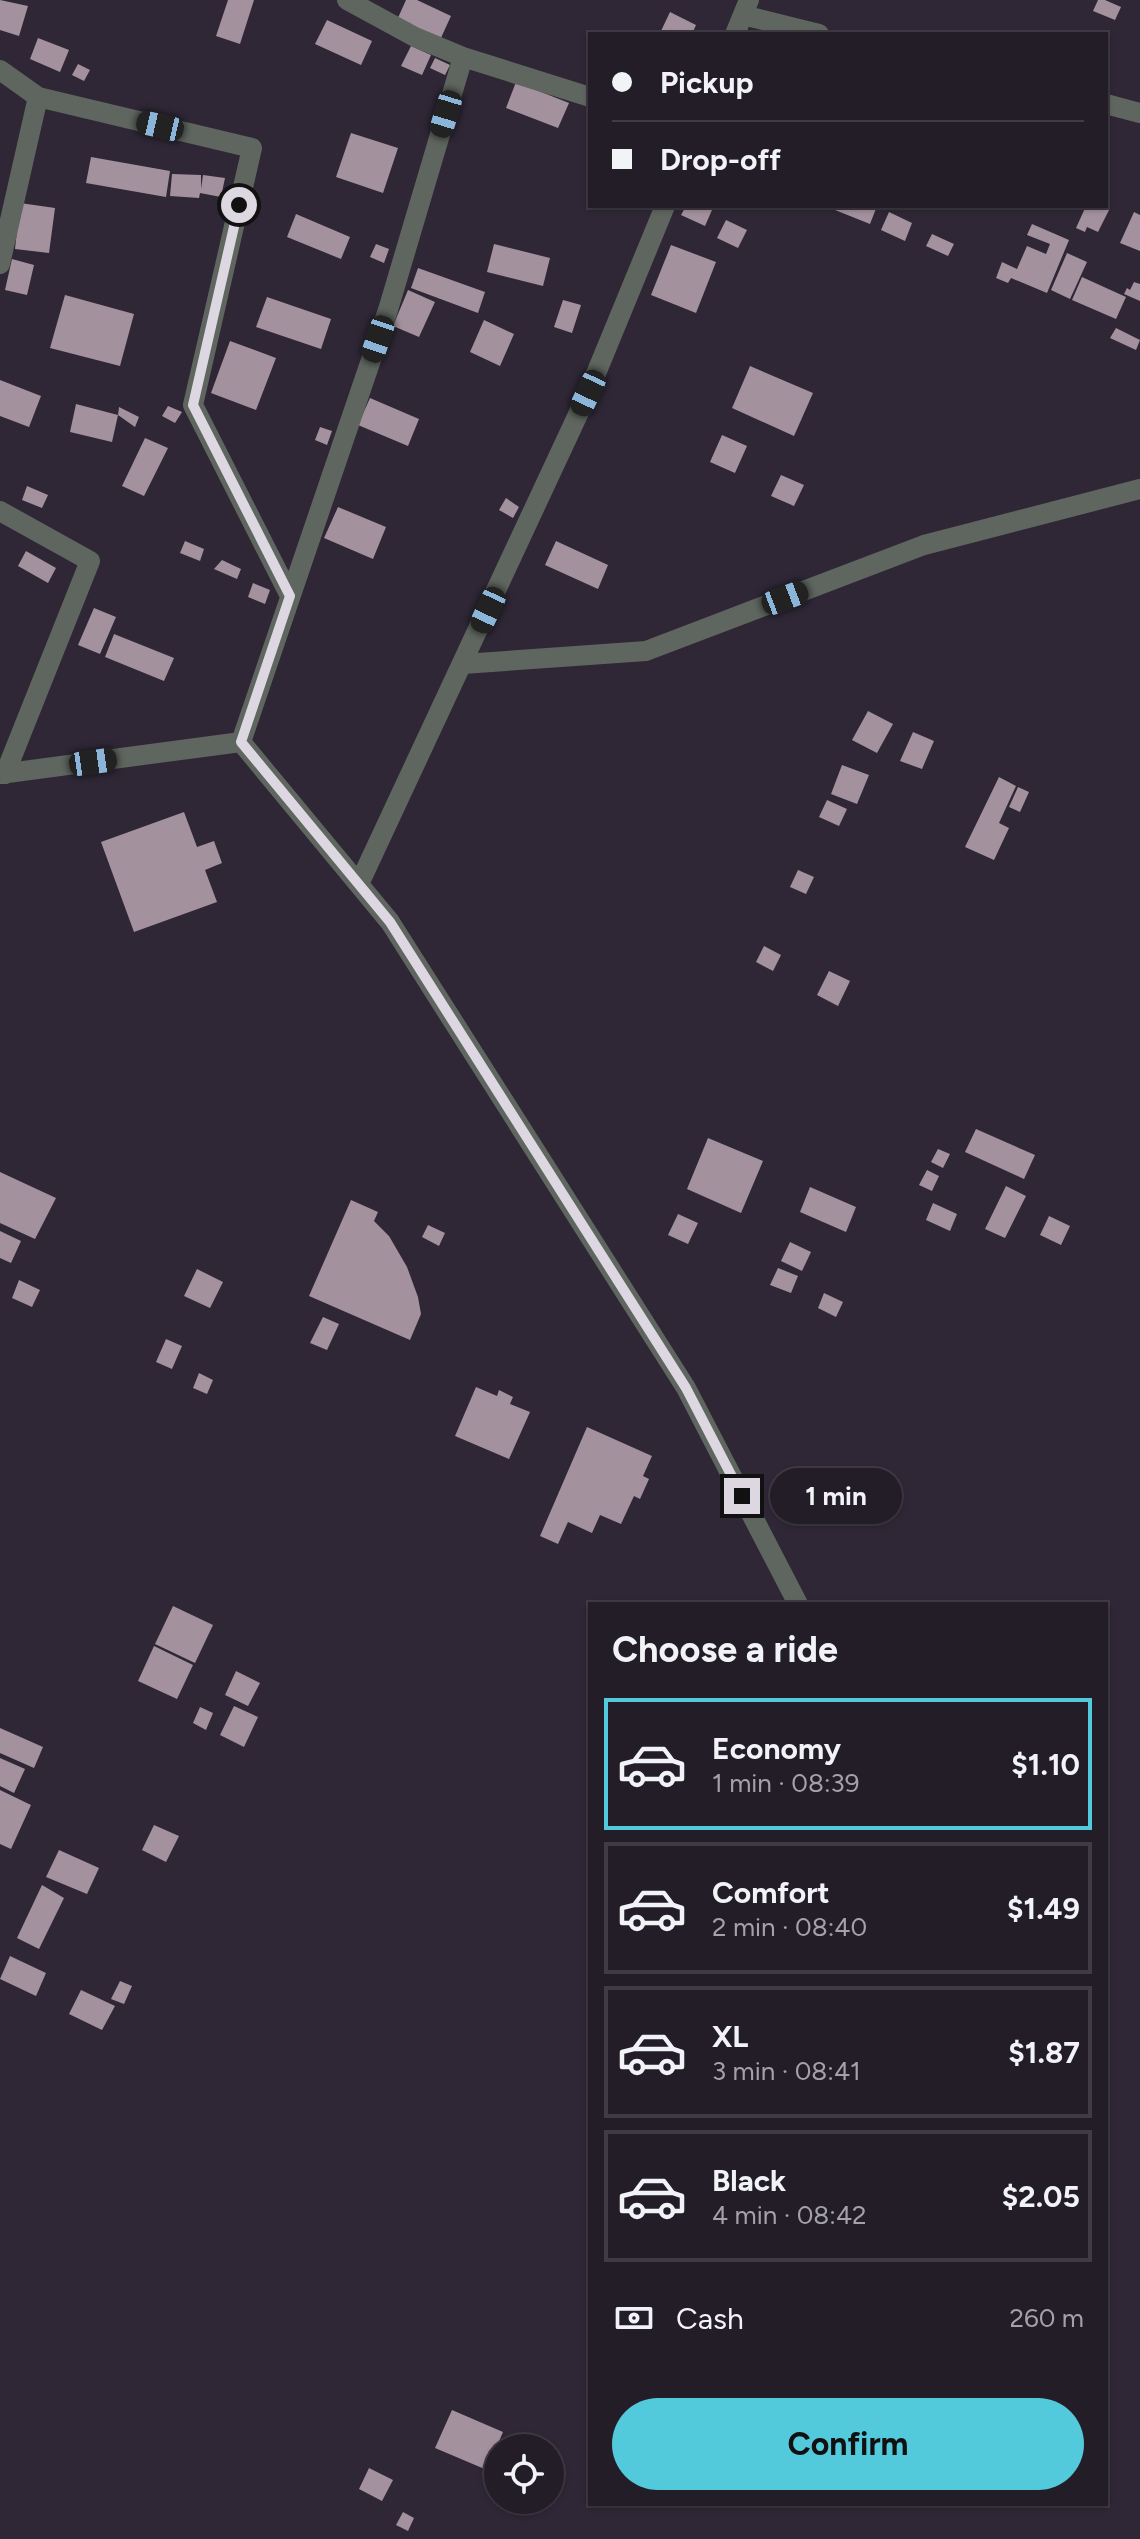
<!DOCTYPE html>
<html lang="en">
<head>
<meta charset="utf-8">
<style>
  body { margin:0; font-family:Figtree,sans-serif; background:#2b2630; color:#f1f3f6; height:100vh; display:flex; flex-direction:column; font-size:30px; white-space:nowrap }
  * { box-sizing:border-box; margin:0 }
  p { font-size:26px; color:#a3a2a8 }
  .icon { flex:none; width:44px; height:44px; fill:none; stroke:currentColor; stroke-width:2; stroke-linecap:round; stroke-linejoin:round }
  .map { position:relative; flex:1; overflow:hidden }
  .panel { position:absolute; left:588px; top:1602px; width:520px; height:904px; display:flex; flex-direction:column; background:#231d28; border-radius:0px; box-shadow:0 2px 6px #0004,0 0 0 2px #403b45 }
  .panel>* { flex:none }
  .top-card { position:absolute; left:588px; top:32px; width:520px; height:176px; border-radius:0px; box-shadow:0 2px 6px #0004,0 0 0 2px #403b45; display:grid; align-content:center; height:176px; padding:0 24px; background:#231d28 }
  .fabs { position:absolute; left:484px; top:2434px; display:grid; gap:16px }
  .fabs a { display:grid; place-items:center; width:80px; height:80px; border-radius:50%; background:#231d28; box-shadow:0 2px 6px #0004,0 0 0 2px #403b45; font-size:40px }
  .end { position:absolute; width:36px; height:36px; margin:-18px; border:10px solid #dcd7e1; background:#111; box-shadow:0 0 0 4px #111 }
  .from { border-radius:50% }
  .bubble { position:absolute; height:56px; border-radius:28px; background:#231d28; box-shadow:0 2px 6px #0004,0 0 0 2px #403b45; font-size:26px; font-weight:700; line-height:56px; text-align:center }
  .car { position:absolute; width:24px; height:48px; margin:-24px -12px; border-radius:10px; box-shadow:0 0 6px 2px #0007; background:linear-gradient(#222 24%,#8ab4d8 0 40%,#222 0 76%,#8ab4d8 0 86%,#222 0) }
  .top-card b { display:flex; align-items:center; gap:28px; height:76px; font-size:30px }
  .top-card b+b { border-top:2px solid #403b45 }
  .top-card i { width:20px; height:20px; background:#f1f3f6 }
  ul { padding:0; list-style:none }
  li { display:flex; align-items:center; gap:24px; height:132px; margin:0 16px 12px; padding:0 8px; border:4px solid #403b45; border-radius:0px }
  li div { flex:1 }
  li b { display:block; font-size:30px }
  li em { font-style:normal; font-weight:700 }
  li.current { border-color:#53cadc }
  li>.icon { width:72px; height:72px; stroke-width:1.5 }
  h2 { padding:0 24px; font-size:36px; line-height:96px }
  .pay { display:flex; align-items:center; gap:20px; height:88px; padding:0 24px; font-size:30px }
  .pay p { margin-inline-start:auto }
  .primary-button { display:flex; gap:16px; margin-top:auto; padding:16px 24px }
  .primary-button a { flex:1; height:92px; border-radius:48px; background:#53cadc; color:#111; font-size:32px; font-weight:700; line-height:92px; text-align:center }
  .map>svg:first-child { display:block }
</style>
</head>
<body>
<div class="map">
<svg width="1140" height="2539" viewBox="0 0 1140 2539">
  <rect width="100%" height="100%" fill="#2f2736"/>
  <!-- building -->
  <path fill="#a4919e" d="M0,0L28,6L19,36L0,30Z
    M228,0H254L240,44L216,36Z
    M406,0H417L451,16L440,40L397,20Z
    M1098,0H1105L1121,7L1115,20L1093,11Z
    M670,12L696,25L692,34H669L661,31Z
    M327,20L372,41L361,65L315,44Z
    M38,38L69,50L60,72L30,59Z
    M411,46L431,55L422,75L401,66Z
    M435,58L450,65L445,75L430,68Z
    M78,64L90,70L84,81L72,75Z
    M516,82L569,103L558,128L506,108Z
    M351,133L398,148L383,193L336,177Z
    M91,157L170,171L166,197L86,183Z
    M172,174L201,175V189L203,175L225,178L221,197L200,193L199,198L170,196Z
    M20,203L55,208L49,253L15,249Z
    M686,206H704L712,210L705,226L681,215Z
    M825,206H877L870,224Z
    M1086,206H1101L1109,210L1098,232L1087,227L1085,232L1076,228Z
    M889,212L912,223L905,241L881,230Z
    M1134,212L1140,215V251L1120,243Z
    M296,214L350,237L341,259L287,237Z
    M726,220L747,230L738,248L717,238Z
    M1032,224L1069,240L1047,293L1011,278L1008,283L996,278L1002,262L1017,269L1027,246L1046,254L1050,244L1027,235Z
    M932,234L954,244L948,256L926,246Z
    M376,244L389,249L384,263L370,257Z
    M494,244L550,258L543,286L487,272Z
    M671,245L716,262L696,313L651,295Z
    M1067,253L1087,262L1070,299L1051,290Z
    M12,259L34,265L27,295L5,290Z
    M418,268L485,292L478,313L411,288Z
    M1082,277L1126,297L1116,319L1072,300Z
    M1134,282L1140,284V301L1124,294L1127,288L1130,290Z
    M408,290L435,302L419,337L393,326Z
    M65,295L134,314L120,366L50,348Z
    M267,297L331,319L321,349L256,327Z
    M563,300L581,305L572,333L554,327Z
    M484,320L514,334L500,366L470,352Z
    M1116,328L1140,340L1136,350L1110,338Z
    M230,341L276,358L256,410L211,393Z
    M750,366L813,393L794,436L732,408Z
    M0,380L41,396L29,427L0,416Z
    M370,398L419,419L408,446L358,425Z
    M76,404L118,415L119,407L139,417L135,427L118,415L112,442L70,432Z
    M168,406L182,412L175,423L162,416Z
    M320,427L332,431L327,445L315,440Z
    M722,435L747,446L735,473L710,462Z
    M145,438L168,448L144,496L122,486Z
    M781,475L804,485L794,506L771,496Z
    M27,486L48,495L42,508L22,500Z
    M506,498L519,507L513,518L499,510Z
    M338,507L386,527L373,559L324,538Z
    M185,541L204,549L200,561L180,553Z
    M556,541L608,565L598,589L545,565Z
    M26,551L56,568L48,583L18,566Z
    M222,560L241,569L237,579L214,569Z
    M253,583L270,590L265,604L248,597Z
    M94,608L116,617L100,654L78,645Z
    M114,634L174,658L164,681L105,657Z
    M868,711L893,724L877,753L852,740Z
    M913,732L934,741L922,769L900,761Z
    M842,765L869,775L857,804L831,794Z
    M999,777L1016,786L999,823L1009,828L994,860L965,847Z
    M1018,787L1029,792L1020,812L1009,807Z
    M827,800L847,809L839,826L819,817Z
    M184,812L197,847L214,841L222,863L205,870L217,902L134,932L101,842Z
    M798,870L814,877L806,894L790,887Z
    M764,946L781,955L773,971L756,962Z
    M829,971L850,981L838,1006L817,995Z
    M976,1129L1035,1155L1024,1179L965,1152Z
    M708,1138L763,1161L741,1213L687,1189Z
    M938,1149L950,1154L943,1168L931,1162Z
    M927,1170L939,1176L932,1191L919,1185Z
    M0,1172L56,1198L35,1239L0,1223Z
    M1006,1186L1026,1196L1005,1238L985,1229Z
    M810,1187L856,1207L846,1232L800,1212Z
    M351,1200L378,1212L374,1221L389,1236L407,1267L418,1297L421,1314L410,1340L309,1296Z
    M933,1203L957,1214L950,1231L926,1220Z
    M678,1214L698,1223L688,1244L668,1235Z
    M1049,1216L1070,1226L1061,1245L1040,1235Z
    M428,1225L445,1233L439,1246L422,1237Z
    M0,1231L21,1241L11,1263L0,1258Z
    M790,1242L811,1252L802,1271L781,1261Z
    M778,1268L798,1276L791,1293L770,1285Z
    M197,1269L223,1282L210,1308L184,1296Z
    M19,1280L40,1290L32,1307L12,1298Z
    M824,1293L843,1302L836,1317L818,1308Z
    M323,1317L339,1324L327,1350L310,1343Z
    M166,1339L182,1346L172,1369L156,1362Z
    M199,1373L213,1380L207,1394L193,1388Z
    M476,1387L497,1396L499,1390L513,1397L510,1404L530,1412L509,1459L455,1436Z
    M587,1427L652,1456L643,1476L649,1479L640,1499L634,1496L621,1524L600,1515L592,1533L568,1522L558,1544L540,1536Z
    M173,1606L213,1625L195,1663L155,1644Z
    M154,1646L193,1665L177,1699L138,1681Z
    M236,1671L260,1683L248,1706L225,1695Z
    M234,1706L258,1717L244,1747L220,1735Z
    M200,1707L213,1713L206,1730L193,1723Z
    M0,1728L43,1747L34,1768L0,1753Z
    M0,1758L25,1769L14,1793L0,1786Z
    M0,1790L31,1805L11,1849L0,1844Z
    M154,1825L179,1836L166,1862L142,1850Z
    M59,1850L99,1868L87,1894L46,1877Z
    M42,1885L64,1898L39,1949L17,1938Z
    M10,1956L46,1973L36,1996L0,1979Z
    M120,1981L132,1986L124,2004L111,1999Z
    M81,1990L115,2006L102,2030L69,2014Z
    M452,2410L503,2432L487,2470L435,2448Z
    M369,2468L393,2480L382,2501L359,2489Z
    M403,2512L414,2518L408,2531L396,2525Z"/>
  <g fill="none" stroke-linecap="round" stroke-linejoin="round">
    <!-- street -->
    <path stroke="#5f665f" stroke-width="20" d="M347,0L415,37L463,57L590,97
      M743,15L819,34
      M735,34L749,0
      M0,70L38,97L252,148L193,405L290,596
      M1106,104L1140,113
      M0,264L38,97
      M0,511L90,561L5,774
      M463,664L646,651L924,545L1140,489
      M241,742L388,310L463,57
      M0,774L241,742L390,922L686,1388L798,1604
      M359,884L588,393L665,206"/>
  </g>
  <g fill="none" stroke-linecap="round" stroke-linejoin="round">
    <!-- route -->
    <path stroke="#dcd7e1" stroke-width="10" d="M239,205L193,405L290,596L241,742L390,922L686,1388L742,1496"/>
  </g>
</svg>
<div class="fabs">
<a><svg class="icon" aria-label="locate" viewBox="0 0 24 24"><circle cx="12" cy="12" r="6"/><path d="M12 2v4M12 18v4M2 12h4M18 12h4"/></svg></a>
</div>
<i class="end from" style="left:239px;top:205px"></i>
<i class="end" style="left:742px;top:1496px"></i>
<div class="bubble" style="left:770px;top:1468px;width:132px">1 min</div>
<i class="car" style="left:446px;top:114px;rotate:197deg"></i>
<i class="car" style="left:160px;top:126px;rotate:283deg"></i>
<i class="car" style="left:378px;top:339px;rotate:199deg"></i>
<i class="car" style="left:588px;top:393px;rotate:205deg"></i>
<i class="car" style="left:785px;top:598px;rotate:69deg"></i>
<i class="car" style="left:488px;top:610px;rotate:205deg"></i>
<i class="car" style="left:93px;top:762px;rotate:82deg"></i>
<div class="top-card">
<b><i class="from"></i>Pickup</b>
<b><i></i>Drop-off</b>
</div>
<section class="panel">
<h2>Choose a ride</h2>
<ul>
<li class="current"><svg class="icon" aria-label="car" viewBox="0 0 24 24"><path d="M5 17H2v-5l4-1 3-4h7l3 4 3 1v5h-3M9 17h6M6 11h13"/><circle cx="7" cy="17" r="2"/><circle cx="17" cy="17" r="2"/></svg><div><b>Economy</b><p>1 min · 08:39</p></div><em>$1.10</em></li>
<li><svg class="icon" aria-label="car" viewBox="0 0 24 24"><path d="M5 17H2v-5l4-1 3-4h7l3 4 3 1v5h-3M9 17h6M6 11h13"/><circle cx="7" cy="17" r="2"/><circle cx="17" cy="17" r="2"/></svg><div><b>Comfort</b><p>2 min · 08:40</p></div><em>$1.49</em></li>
<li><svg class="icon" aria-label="car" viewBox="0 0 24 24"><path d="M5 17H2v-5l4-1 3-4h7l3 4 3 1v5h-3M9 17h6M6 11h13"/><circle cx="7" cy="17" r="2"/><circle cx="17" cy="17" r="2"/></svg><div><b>XL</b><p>3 min · 08:41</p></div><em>$1.87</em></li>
<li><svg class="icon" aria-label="car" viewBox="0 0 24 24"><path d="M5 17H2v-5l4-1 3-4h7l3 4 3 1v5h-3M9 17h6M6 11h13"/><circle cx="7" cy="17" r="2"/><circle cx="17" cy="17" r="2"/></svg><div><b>Black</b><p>4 min · 08:42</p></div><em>$2.05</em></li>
</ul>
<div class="pay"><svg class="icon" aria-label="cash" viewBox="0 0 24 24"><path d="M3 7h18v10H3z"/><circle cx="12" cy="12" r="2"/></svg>Cash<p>260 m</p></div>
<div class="primary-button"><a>Confirm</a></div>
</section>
</div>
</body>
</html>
